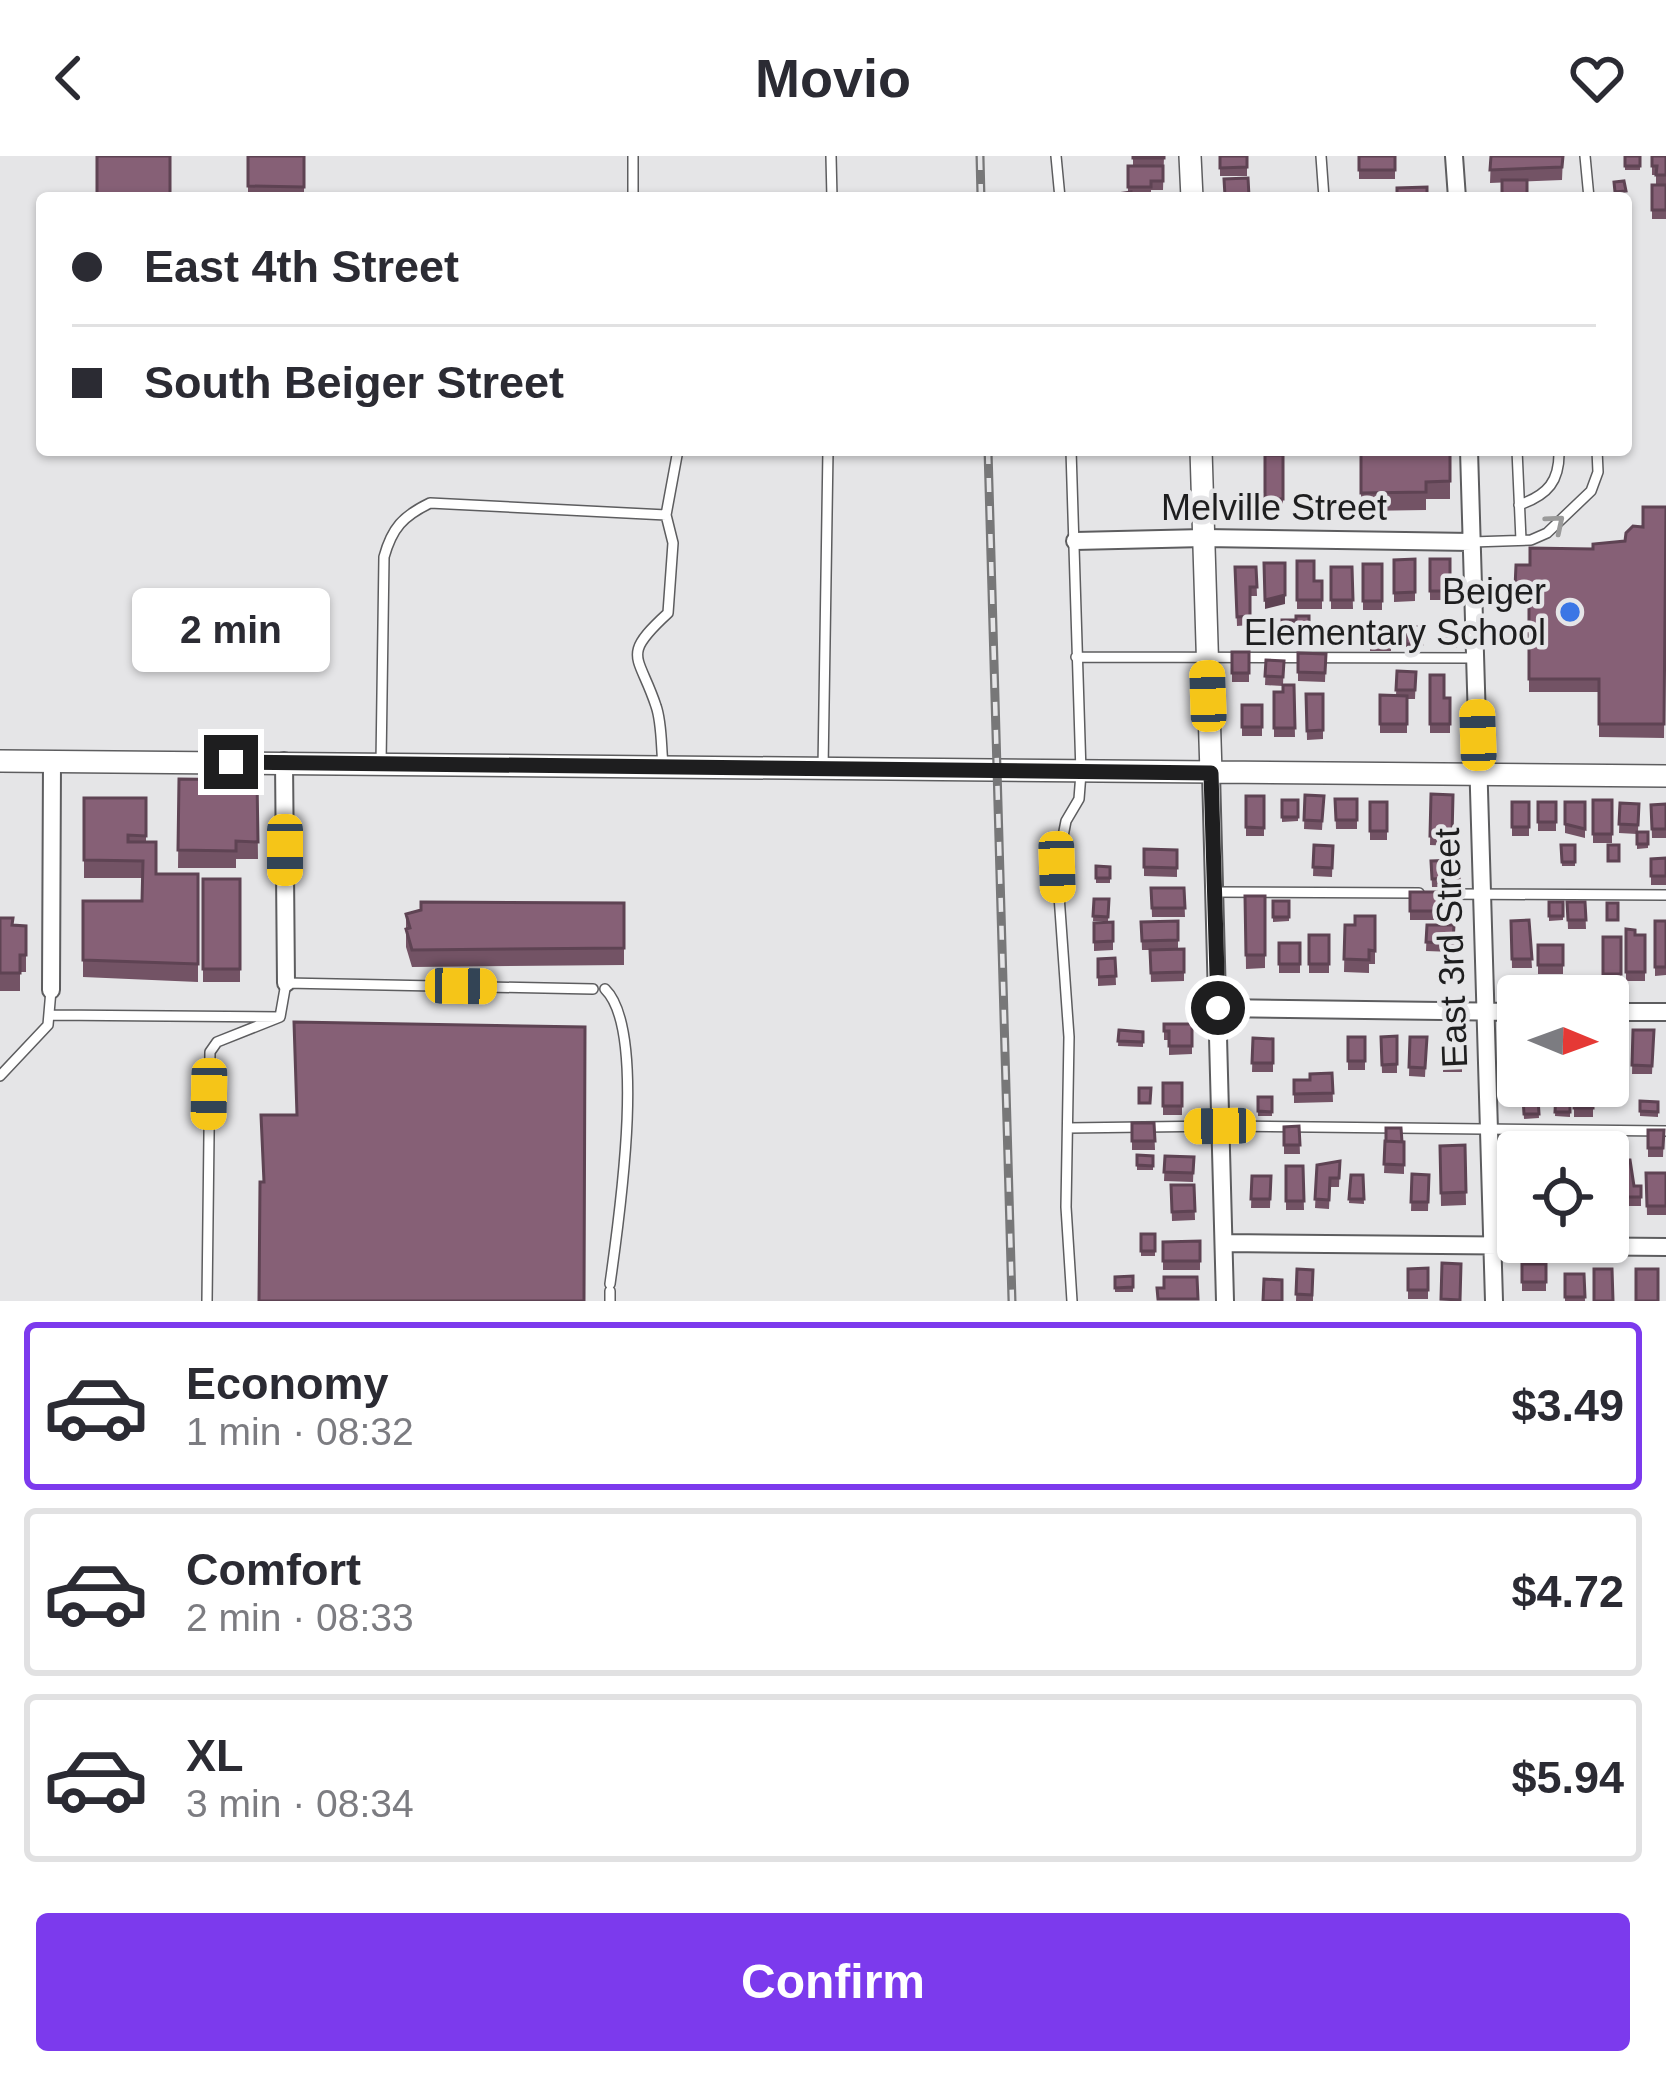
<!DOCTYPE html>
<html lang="en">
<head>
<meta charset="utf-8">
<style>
  body { margin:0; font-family:Helvetica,sans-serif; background:#f7f7f7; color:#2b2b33; height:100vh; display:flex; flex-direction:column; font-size:45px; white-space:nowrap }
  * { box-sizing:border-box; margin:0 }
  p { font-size:39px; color:#7c7c81 }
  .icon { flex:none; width:66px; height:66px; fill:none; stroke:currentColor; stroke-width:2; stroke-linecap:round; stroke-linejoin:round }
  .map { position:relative; height:1145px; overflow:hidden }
  .details { display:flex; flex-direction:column; background:#fff; flex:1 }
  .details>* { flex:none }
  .hud { position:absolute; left:36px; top:36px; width:1596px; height:264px; border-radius:12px; box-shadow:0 3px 9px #0004; display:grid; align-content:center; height:264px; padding:0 36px; background:#fff }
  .needle { width:78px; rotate:91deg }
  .controls { position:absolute; left:1497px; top:819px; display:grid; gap:24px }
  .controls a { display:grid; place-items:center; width:132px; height:132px; border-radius:12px; background:#fff; box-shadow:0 3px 9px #0004; font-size:60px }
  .end { position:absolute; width:54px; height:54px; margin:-27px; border:15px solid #1e1e1f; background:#fff; box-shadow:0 0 0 6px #fff }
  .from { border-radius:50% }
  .bubble { position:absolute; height:84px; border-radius:12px; background:#fff; box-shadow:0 3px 9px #0004; font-size:39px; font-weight:700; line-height:84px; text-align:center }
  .car { position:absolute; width:36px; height:72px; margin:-36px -18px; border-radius:15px; box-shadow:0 0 9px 3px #0007; background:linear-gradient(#f5c518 24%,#345 0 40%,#f5c518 0 76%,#345 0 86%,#f5c518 0) }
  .hud b { display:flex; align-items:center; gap:42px; height:114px; font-size:45px }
  .hud b+b { border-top:3px solid #e1e1e2 }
  .hud i { width:30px; height:30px; background:#2b2b33 }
  ul { padding:21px 0 0; list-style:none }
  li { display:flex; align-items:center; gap:36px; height:168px; margin:0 24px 18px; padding:0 12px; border:6px solid #e1e1e2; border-radius:12px }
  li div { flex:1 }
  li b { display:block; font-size:45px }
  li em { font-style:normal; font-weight:700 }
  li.current { border-color:#7c3aed }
  li>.icon { width:108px; height:108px; stroke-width:1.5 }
  .primary-button { display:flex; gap:24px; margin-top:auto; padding:24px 36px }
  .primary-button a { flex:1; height:138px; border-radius:12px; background:#7c3aed; color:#fff; font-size:48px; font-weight:700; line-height:138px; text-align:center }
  header { display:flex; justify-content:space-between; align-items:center; height:156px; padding:0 36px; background:#fff; font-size:54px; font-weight:700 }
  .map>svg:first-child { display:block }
</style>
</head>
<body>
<header><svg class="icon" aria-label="back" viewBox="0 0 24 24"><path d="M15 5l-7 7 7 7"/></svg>Movio<svg class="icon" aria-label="heart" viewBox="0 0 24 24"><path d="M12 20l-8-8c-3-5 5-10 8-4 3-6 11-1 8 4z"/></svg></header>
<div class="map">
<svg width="1666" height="1145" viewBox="0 0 1666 1145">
  <rect width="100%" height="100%" fill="#e5e5e7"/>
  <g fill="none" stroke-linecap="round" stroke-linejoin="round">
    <!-- service casing -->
    <g stroke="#5d5d5f" stroke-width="12">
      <path id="service" d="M831,0L832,42
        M1056,0L1060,42
        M1321,0L1324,42
        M1585,0L1589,42
        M633,42V0
        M1071,294L1081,617L1079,643L1066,665L1057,711L1069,881L1066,1051L1072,1145
        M1517,294L1521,384
        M1519,349C1548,339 1560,325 1559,294
        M666,359L678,294
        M1472,386L1531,384L1547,377L1591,335L1598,316L1597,294
        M1076,501L1475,502
        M381,607L384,401C392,372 403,360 430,347L666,359L673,387L668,457C620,501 639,498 656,550C662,567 661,590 663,609
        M823,613L828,294
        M1214,736L1419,737
        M1442,738L1666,739
        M605,833C648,875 618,1069 610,1128
        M50,859L279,861
        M0,920L48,869L51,834
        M1068,972L1220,970L1666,975
        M610,1135V1145
        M207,1145L210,896L217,886L280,861L286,827L593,833"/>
    </g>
    <!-- minor casing -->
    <g stroke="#5d5d5f" stroke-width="20">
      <path id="minor" d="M1454,0L1457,42
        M1469,294L1494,1145
        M1075,385L1204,382L1472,386
        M284,605L286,827
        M1211,617L1225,1145
        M51,834L52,606
        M1218,852L1518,856
        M1608,856H1666
        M1224,1087L1666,1091"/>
    </g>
    <!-- tertiary casing -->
    <g stroke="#5d5d5f" stroke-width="24">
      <path id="tertiary" d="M1190,0L1192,42
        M1201,294L1211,617
        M0,605L1666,620"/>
    </g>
    <!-- service -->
    <use href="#service" stroke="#fff" stroke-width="9"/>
    <!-- minor -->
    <use href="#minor" stroke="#fff" stroke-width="16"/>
    <!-- tertiary -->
    <use href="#tertiary" stroke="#fff" stroke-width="21"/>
    <!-- rail casing -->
    <g stroke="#777778" stroke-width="9">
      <path id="rail" d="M980,0L981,42
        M988,294L1012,1145"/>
    </g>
    <!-- rail -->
    <use href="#rail" stroke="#e5e5e7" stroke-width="4.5" stroke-dasharray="14" stroke-linecap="butt"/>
  </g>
  <!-- wall -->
  <path fill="#735365" d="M248,0H304V42H248Z
    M1133,0H1164L1163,34H1151V40H1132L1128,36V10H1133Z
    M1220,0H1247V20H1220Z
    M1359,0H1395V23H1359Z
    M1491,0H1563L1562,24L1490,27Z
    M1625,0H1640V14H1625Z
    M1652,0H1666V28H1656V19H1652Z
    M1652,29H1666V63H1652Z
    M1361,294L1389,296L1450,295V343H1426V354L1361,355Z
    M1265,299H1283V352H1265Z
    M1666,351L1664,582L1599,581V536H1529V446L1515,445L1516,409H1530L1625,385Z
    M1415,403V445L1394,446V404Z
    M1430,403H1450V444H1430Z
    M1297,405L1314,425H1322V453H1297Z
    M1363,408H1382V454H1363Z
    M1235,411H1256L1257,440H1250V469L1237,470Z
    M1331,411H1352L1353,453H1331Z
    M1296,460H1309V483H1296Z
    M1341,469V487H1328V470Z
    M1370,470L1391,471V495H1370Z
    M1406,471H1422V492L1406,493Z
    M1440,471L1457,472V492H1440Z
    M1232,496H1249V526H1232Z
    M1298,497L1326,498L1325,526L1298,525Z
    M1266,504L1284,505L1283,529H1294L1295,581H1274V536H1283V530L1265,529Z
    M1397,515L1416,516L1415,543H1407V577H1380V539L1396,540Z
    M1430,519L1444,542H1450V577H1430Z
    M1306,538H1323V583L1307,584Z
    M1242,549H1262V580H1242Z
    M179,623L257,624L258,703H236V712H178Z
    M1431,638L1453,639L1452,690L1430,689Z
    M1305,639L1324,640L1322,674L1304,673Z
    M1246,640H1264V680H1246Z
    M84,642H146V686L156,718H198V826L83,821V745H142L143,722H84Z
    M1335,643H1357V673H1336Z
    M1282,644H1298V665L1282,666Z
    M1593,644H1612V687H1593Z
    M1370,646H1387V684H1370Z
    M1512,646H1529V680H1512Z
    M1538,646H1556V675H1538Z
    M1565,646H1585V682L1565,677Z
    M1620,647L1639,648L1638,676H1648V692L1637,693V678L1619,677Z
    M1666,648V682H1652L1651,649Z
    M1314,689L1333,690L1332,721L1313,720Z
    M1561,689H1575V710H1562Z
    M1144,693L1177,694V721L1144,720Z
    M1666,702V729H1651V703Z
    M1458,704L1459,731H1432L1431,705Z
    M1096,710L1110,711V727H1096Z
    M203,723H240V826H203Z
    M1151,732H1184L1185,761H1152Z
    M1410,736H1453V764H1410Z
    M1245,740H1265V812L1246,813Z
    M1094,743H1109L1108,765H1093Z
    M1273,745H1289V765L1273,766Z
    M1549,746H1563V764L1549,765Z
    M1567,746H1585L1586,773H1568Z
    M624,747V809L412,811L406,791V758Z
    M1375,760V808H1369V817L1344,816L1345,769H1355Z
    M0,762L12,769L26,770V816H20V835H0Z
    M1529,764L1532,812H1512L1511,765Z
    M1178,765V793H1184V825L1151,826L1150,794H1142L1141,766Z
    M1655,765H1666V819L1655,820Z
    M1113,766V794L1094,795V767Z
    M1427,769H1454L1453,796L1426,795Z
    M1626,773L1635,779H1645V825H1626Z
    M1309,779H1329V817H1309Z
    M1603,781H1621V827H1603Z
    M1279,787H1300V817H1279Z
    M1538,789H1563V818H1538Z
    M1115,802L1116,829L1098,830V803Z
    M1164,868H1192V898L1169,899V884H1164Z
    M1119,874L1143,876V891L1118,890Z
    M1633,874H1654L1652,918H1632Z
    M1397,880V917H1382L1381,881Z
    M1608,880H1627V911H1608Z
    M1348,881H1365V914H1348Z
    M1410,881H1427L1425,921L1409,920Z
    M1253,882L1273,883V916H1252Z
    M1444,888H1462V916H1443Z
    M1332,917L1333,946L1294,947V924H1310Z
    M1163,927H1182V959H1163Z
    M1574,935H1593V961H1574Z
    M1556,937L1570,938V961L1555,960Z
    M1258,941H1272V960H1258Z
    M1523,942H1538L1539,962L1524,963Z
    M1640,945L1658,946V961L1640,960Z
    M1132,967H1154L1155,994H1132Z
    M1299,970L1300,998H1284V971Z
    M1386,972L1402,986H1404V1018L1384,1017Z
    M1648,974H1664L1663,1001H1648Z
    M1465,989L1466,1049L1441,1050L1440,990Z
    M1137,999L1153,1000V1014H1137Z
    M1165,1000L1194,1001L1193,1026L1164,1025Z
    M1616,1004L1634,1030H1641V1050H1616Z
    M1340,1005L1339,1031H1330L1329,1053L1315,1052L1317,1009Z
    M1286,1010H1303L1304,1054H1286Z
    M1646,1017H1666V1059H1647Z
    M1412,1018L1429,1019L1428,1055H1411Z
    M1351,1019H1363L1364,1048L1349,1047Z
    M1252,1020H1271L1270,1052H1251Z
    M1171,1029H1194L1195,1064L1172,1065Z
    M1141,1078H1155V1100H1141Z
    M1200,1085V1114H1163V1086Z
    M1522,1108H1546V1135H1522Z
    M1428,1112V1143H1408V1113Z
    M1297,1113L1313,1114V1145H1296Z
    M1565,1118H1584L1585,1145H1565Z
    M1133,1120V1136H1115V1121Z"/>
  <!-- shaded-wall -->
  <path fill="#5e4353" d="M1285,439V448L1265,453V444Z"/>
  <!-- building -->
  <path fill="#866076" stroke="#5e4353" stroke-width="3" d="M97,0H170V42H97Z
    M248,0H304V31L248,30Z
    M1133,0H1164V2H1133Z
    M1220,0H1247V11L1220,12Z
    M1359,0H1395V14H1359Z
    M1491,0H1563L1562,11L1490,14Z
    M1625,0H1640V10H1625Z
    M1652,0H1666V19H1656L1657,10H1652Z
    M1128,10H1163V25H1151V31H1128Z
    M1248,22L1249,40H1225L1224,23Z
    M1502,24H1527V42H1502Z
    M1624,25L1626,35L1615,36L1614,26Z
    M1652,29H1666V54H1652Z
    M1427,31V42H1397V32Z
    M1131,36L1132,42H1117V38Z
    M1361,294H1389V296L1450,295V325L1426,326V336L1361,337Z
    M1265,299H1283V343H1265Z
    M1643,351H1666L1664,568H1599V523H1529V432H1515L1516,409H1530V392L1593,393V388L1625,385L1626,377L1633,370L1643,371Z
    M1415,403V436L1394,437V404Z
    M1430,403H1450V435H1430Z
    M1297,405H1314V425H1322V444H1297Z
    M1264,407H1285V439L1265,444Z
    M1363,408H1382V445H1363Z
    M1235,411H1256L1257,431H1250V460L1237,461Z
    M1331,411H1352L1353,444H1331Z
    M1296,460H1309V479L1296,478Z
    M1282,464H1293V482L1282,483Z
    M1341,469V482H1328V470Z
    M1370,470L1391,471V486H1370Z
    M1406,471H1422V488H1406Z
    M1440,471L1457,472V488H1440Z
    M1232,496H1249V517H1232Z
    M1298,497L1326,498L1325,517L1298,516Z
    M1266,504L1284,505L1283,521L1265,520Z
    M1397,515L1416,516L1415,534H1396Z
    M1430,519H1444V542H1450V568H1430Z
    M1283,529H1294L1295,572H1274V536H1283Z
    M1306,538H1323V574L1307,575Z
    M1380,539L1407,540V568H1380Z
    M1242,549H1262V571H1242Z
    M179,623L257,624L258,686L236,685V695L178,694Z
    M1431,638L1453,639L1452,681L1430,680Z
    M1305,639L1324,640L1322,665L1304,664Z
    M1246,640H1264V672L1246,671Z
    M84,642H146V680L128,679V686H156V718H198V808L83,804V745H142L143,705L84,704Z
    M1335,643H1357V664H1336Z
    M1282,644H1298V661H1282Z
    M1593,644H1612V678H1593Z
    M1370,646H1387V675H1370Z
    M1512,646H1529V671H1512Z
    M1538,646H1556V666H1538Z
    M1565,646H1585V673L1565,668Z
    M1620,647L1639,648L1638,669L1619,668Z
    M1666,648V673H1652L1651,649Z
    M1637,676H1648V688H1637Z
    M1314,689L1333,690L1332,712L1313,711Z
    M1561,689H1575V706H1562Z
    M1608,689H1619V705H1608Z
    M1144,693L1177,694V712L1144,711Z
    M1666,702V720H1651V703Z
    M1458,704L1459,722L1432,723L1431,705Z
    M1096,710L1110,711V722H1096Z
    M203,723H240V813H203Z
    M1151,732H1184L1185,752H1152Z
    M1410,736H1453V755H1410Z
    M1245,740H1265V799H1246Z
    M1094,743H1109L1108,761L1093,760Z
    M1273,745H1289V761H1273Z
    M421,746L624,747V792L412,794L406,773L410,772L406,758L421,754Z
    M1549,746H1563V760H1549Z
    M1567,746H1585L1586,764H1568Z
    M1607,747H1618V764H1607Z
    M1355,760H1375V795L1369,794V804L1344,803L1345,769H1355Z
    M0,762H13L12,769L26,770V799H20V817H0Z
    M1529,764L1532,803H1512L1511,765Z
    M1178,765V784L1142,785L1141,766Z
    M1655,765H1666V811H1655Z
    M1113,766V785L1094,786V767Z
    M1427,769H1454L1453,787L1426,786Z
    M1626,773L1635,774V779H1645V816H1626Z
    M1309,779H1329V808H1309Z
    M1603,781H1621V818H1603Z
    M1279,787H1300V808H1279Z
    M1538,789H1563V809H1538Z
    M1184,793V816L1151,817L1150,794Z
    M1115,802L1116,820L1098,821V803Z
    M294,866L585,871L584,1145H259L260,1026H264L261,959H297Z
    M1164,868H1192V890H1169V875H1164Z
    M1119,874L1143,876V886L1118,885Z
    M1633,874H1654L1652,910L1632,909Z
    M1513,878H1518V902H1513Z
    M1397,880V908L1382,909L1381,881Z
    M1608,880H1627V902L1608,903Z
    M1348,881H1365V905H1348Z
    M1410,881H1427L1425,912L1409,911Z
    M1253,882L1273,883V907H1252Z
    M1444,888H1462V907H1443Z
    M1332,917L1333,937L1294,938V924H1310V918Z
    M1163,927H1182V950H1163Z
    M1139,932H1151L1150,947H1139Z
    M1574,935H1593V952H1574Z
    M1556,937L1570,938V956H1555Z
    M1258,941H1272V956L1258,955Z
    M1523,942H1538L1539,958H1524Z
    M1640,945L1658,946V956L1640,955Z
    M1132,967H1154L1155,985H1132Z
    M1299,970L1300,989H1284V971Z
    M1386,972H1401L1402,986L1386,985Z
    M1648,974H1664L1663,992H1648Z
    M1564,983H1573L1572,996H1563Z
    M1385,985L1404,986V1009L1384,1008Z
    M1465,989L1466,1036L1441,1037L1440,990Z
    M1525,990H1542V996H1525Z
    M1137,999L1153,1000V1010L1137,1009Z
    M1165,1000L1194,1001L1193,1017L1164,1016Z
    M1616,1004H1630L1634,1030H1641V1041H1616Z
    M1340,1005L1339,1022H1330L1329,1044L1315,1043L1317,1009Z
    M1286,1010H1303L1304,1045H1286Z
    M1646,1017H1666V1050H1647Z
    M1412,1018L1429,1019L1428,1046H1411Z
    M1351,1019H1363L1364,1043H1349Z
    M1252,1020H1271L1270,1043H1251Z
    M1171,1029H1194L1195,1055L1172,1056Z
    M1141,1078H1155V1095H1141Z
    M1200,1085V1105H1163V1086Z
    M1442,1107L1461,1108L1460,1144L1441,1143Z
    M1522,1108H1546V1126H1522Z
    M1428,1112V1134H1408V1113Z
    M1297,1113L1313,1114L1312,1139L1296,1138Z
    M1594,1113H1612L1613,1145H1594Z
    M1636,1113H1658V1145H1636Z
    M1565,1118H1584L1585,1141H1565Z
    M1133,1120V1131L1115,1132V1121Z
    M1164,1121H1197L1198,1143H1158L1157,1132H1164Z
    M1264,1123L1282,1124V1145H1263Z"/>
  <!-- one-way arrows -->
  <defs><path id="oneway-chevron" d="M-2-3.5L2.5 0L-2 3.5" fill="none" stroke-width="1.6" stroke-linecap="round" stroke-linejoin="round" transform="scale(3)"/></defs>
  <use stroke="#9a9a9a" href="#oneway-chevron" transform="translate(1556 367) rotate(-40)"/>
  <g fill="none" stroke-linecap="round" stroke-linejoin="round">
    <!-- route -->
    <path stroke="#1e1e1f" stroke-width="15" d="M231,606L1211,617L1218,852"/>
  </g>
  <!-- markers -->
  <circle fill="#3b76e5" stroke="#e5e5e7" stroke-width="4.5" cx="1570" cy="456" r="12"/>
  <g text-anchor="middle" stroke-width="9" stroke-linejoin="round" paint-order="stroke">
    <!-- street labels -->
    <g font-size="36" fill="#1e1e1f" stroke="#e5e5e7">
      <text x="1274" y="364">Melville Street</text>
      <text transform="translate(1450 792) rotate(-92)" y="13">East 3rd Street</text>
    </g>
    <!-- poi labels -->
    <g font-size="36" fill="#1e1e1f" stroke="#e5e5e7" text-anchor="end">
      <text x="1546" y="448">Beiger<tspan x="1546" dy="41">Elementary School</tspan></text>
    </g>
  </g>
</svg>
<div class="controls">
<a><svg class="needle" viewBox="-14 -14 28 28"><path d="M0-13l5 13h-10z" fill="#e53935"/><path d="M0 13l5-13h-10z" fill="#7c7c81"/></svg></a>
<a><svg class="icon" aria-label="locate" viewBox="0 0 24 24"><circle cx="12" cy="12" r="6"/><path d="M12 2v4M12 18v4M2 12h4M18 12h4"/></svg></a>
</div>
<i class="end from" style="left:1218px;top:852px"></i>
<i class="end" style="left:231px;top:606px"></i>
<div class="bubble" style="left:132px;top:432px;width:198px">2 min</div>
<i class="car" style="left:1208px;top:540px;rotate:358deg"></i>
<i class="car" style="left:1478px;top:579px;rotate:358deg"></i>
<i class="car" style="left:285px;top:694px;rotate:180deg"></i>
<i class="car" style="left:1057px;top:711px;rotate:178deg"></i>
<i class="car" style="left:461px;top:830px;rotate:91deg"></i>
<i class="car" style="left:209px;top:938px;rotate:181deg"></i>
<i class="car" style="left:1220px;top:970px;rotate:269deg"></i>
<div class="hud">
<b><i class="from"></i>East 4th Street</b>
<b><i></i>South Beiger Street</b>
</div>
</div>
<section class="details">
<ul>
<li class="current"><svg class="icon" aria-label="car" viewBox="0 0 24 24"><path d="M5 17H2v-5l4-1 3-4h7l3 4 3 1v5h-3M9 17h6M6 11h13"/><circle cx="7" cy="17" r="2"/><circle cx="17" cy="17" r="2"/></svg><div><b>Economy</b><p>1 min · 08:32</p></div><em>$3.49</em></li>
<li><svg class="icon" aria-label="car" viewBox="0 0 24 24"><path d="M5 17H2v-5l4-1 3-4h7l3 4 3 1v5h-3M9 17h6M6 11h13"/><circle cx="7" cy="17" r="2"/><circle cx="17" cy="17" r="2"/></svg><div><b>Comfort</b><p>2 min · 08:33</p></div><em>$4.72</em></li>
<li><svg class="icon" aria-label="car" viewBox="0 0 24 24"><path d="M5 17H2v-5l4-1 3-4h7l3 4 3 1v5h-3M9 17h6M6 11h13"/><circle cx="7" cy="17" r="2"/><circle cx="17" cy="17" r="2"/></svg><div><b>XL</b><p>3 min · 08:34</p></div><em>$5.94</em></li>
</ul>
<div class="primary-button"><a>Confirm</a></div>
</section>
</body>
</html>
